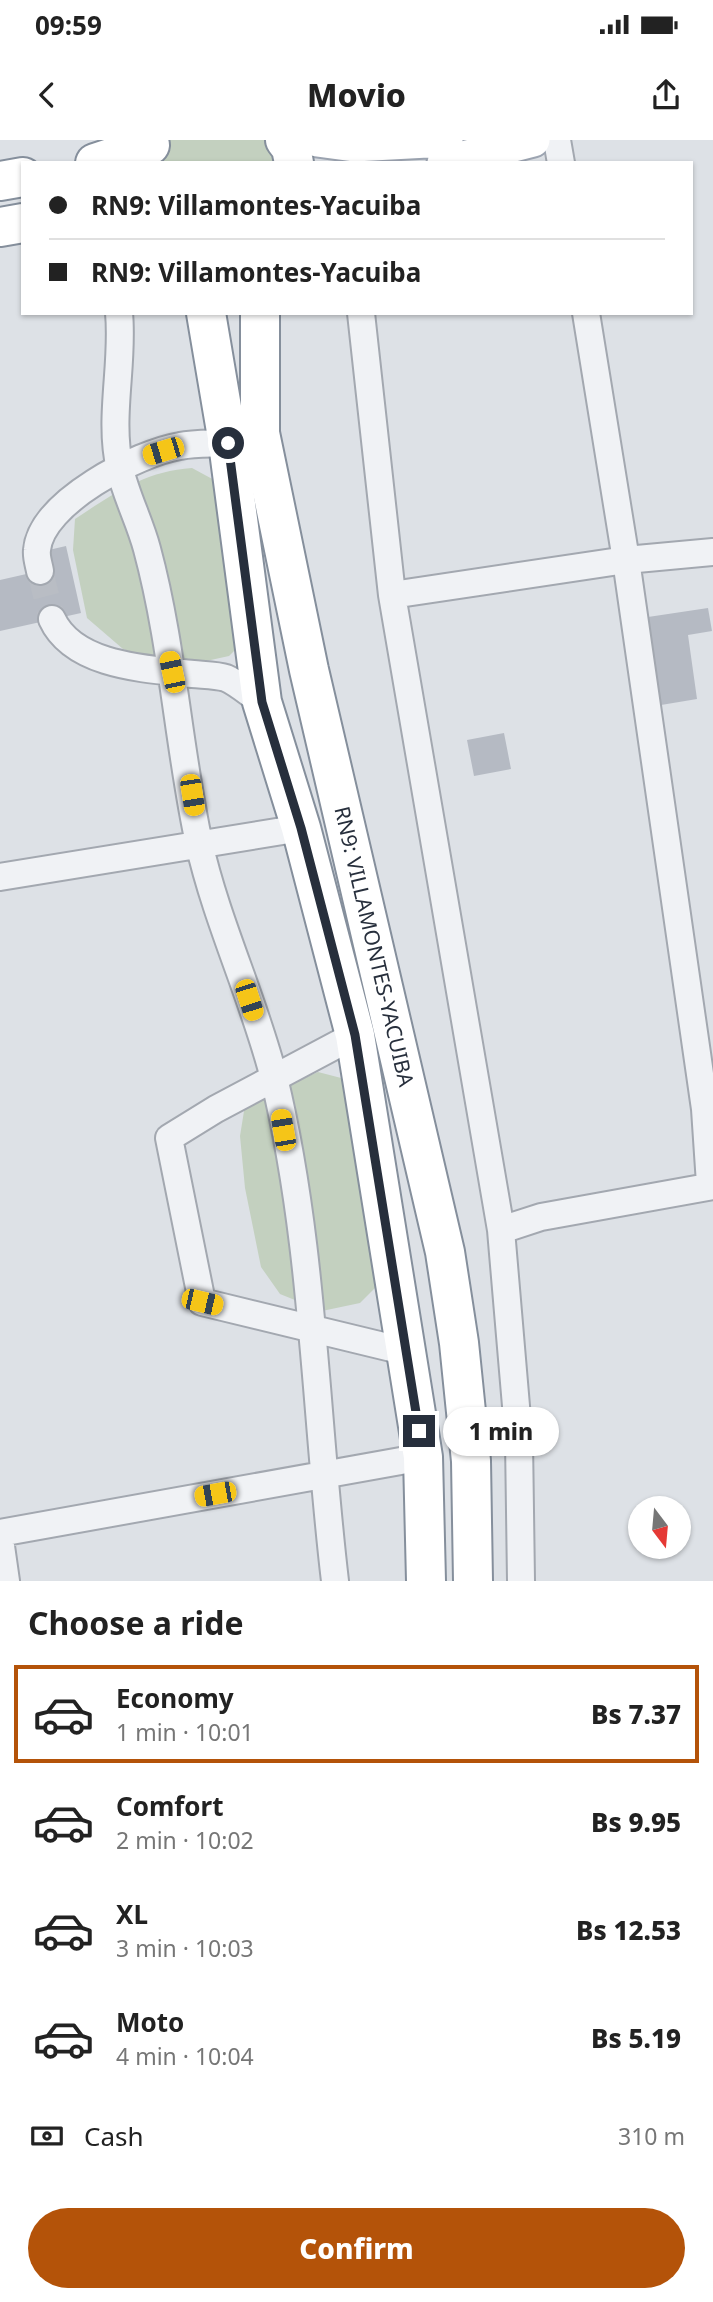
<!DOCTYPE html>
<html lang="en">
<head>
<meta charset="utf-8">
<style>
  body { margin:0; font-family:"Noto Sans",sans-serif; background:#f6f6f6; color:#222; height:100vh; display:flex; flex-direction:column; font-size:26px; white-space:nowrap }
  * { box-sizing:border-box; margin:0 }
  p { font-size:23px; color:#767676 }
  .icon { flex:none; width:38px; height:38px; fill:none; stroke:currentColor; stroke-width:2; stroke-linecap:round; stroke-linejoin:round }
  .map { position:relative; height:1441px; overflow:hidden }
  .drawer { display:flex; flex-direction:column; background:#fff; flex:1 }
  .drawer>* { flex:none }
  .hud { position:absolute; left:21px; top:21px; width:672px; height:154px; border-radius:0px; box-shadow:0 2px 5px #0004; display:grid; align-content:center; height:154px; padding:0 28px; background:#fff }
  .needle { width:46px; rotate:164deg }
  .buttons { position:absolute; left:628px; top:1356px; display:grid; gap:14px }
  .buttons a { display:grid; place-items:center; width:63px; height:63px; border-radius:50%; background:#fff; box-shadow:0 2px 5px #0004; font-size:35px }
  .end { position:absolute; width:32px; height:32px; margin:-16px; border:9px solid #272f3c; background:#fff; box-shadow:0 0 0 4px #fff }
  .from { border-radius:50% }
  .bubble { position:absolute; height:49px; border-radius:24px; background:#fff; box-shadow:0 2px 5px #0004; font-size:23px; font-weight:800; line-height:49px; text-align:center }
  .car { position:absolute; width:21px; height:42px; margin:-21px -10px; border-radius:9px; box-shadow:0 0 5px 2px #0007; background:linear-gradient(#f5c518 24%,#345 0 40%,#f5c518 0 76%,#345 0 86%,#f5c518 0) }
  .hud b { display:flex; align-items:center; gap:24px; height:66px; font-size:26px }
  .hud b+b { border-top:2px solid #e0e0e0 }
  .hud i { width:18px; height:18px; background:#222 }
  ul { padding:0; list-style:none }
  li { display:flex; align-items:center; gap:21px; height:98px; margin:0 14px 10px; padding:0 14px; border:4px solid transparent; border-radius:0px }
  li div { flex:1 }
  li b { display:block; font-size:26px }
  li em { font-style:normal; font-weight:800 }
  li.on { border-color:#b45309 }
  li>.icon { width:63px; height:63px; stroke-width:1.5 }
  h2 { padding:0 28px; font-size:32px; line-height:84px }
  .pay { display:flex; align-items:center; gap:18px; height:77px; padding:0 28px; font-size:26px }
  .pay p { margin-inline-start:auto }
  .cta { display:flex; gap:14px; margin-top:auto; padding:14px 28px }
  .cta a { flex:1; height:80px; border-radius:42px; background:#b45309; color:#fff; font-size:28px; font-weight:800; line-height:80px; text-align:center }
  .status { display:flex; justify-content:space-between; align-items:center; height:49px; padding:0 35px; background:#fff; direction:ltr }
  .status svg { height:19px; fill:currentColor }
  header { display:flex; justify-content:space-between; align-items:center; height:91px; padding:0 28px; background:#fff; font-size:32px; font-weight:800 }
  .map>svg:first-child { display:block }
</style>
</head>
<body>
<div class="status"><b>09:59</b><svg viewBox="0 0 49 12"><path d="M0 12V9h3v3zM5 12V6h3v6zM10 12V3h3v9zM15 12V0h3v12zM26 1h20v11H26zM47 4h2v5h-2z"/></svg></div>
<header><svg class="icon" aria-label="back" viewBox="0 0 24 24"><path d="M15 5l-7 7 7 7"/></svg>Movio<svg class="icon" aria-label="share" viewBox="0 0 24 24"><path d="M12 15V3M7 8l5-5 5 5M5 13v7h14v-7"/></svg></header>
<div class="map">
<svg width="713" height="1441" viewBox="0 0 713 1441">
  <rect width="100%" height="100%" fill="#dde1e6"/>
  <!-- green -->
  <path fill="#c3d0bf" d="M169,0H270L281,23H157Z
    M192,328L216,341L240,505L229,516L197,523L152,519L123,509L87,478L73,410L75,379C113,354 145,331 192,328Z
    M318,932L345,939L387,1136L360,1163L322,1171L280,1154L261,1127L245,1048L240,996L245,965Z"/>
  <!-- building -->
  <path fill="#b5bac3" d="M66,406L81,473L0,491V440L44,430L40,412Z
    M708,468L712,491L688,495L697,559L661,565L648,477Z
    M504,593L511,629L474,636L467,600Z"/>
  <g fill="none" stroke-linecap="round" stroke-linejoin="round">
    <!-- minor-tunnel -->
    <path stroke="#b9bdc4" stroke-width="26" stroke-dasharray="26 13" stroke-linecap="butt" d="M40,431L52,479"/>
    <!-- minor casing -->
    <g stroke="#a3a8b0" stroke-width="30">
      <path id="minor" d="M557,0L561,23
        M119,173C124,224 108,278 120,329C126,356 140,382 147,409C173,505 178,606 199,703C217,783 254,859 274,938C314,1103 315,1274 335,1441
        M361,173L392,455L501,1090L519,1301L521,1441
        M586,173L626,420L705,969L710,1044
        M40,431C39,425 36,417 37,410C41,362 138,313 180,306C195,303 213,304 228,303
        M392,455L626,420L713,412
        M52,479C74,527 149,529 193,534C203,535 217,535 226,538C238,543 251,555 262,562
        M0,737L301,688
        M355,895L216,969L169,998L202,1162L408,1212
        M501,1090L541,1077L713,1046
        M0,1393L423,1317
        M0,1399L6,1441"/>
    </g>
    <!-- major casing -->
    <g stroke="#9da5b2" stroke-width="37">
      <path id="major" d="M317,0L354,5L446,0
        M444,23L533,0"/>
    </g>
    <!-- highway casing -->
    <g stroke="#858f9c" stroke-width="42">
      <g id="highway">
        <path d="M285,0L291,8L294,23"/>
        <path d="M95,23L150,5"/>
        <path d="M0,41L23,37"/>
        <path d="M0,87L23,83"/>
        <path d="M206,173L228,303L262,562L301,688L355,895L423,1317L426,1441"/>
        <path id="s1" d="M260,173V293L309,530L445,1112L459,1203L471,1321L473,1441"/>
      </g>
    </g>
    <!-- minor -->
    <use href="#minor" stroke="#f0f2f5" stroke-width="26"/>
    <!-- major -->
    <use href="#major" stroke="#fff" stroke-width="33"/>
    <!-- highway -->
    <use href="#highway" stroke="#fff" stroke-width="38"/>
  </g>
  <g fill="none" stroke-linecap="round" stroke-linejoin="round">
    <!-- route -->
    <path stroke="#272f3c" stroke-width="9" d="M228,303L262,562L301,688L355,895L419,1291"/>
  </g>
  <g text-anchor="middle" stroke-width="6" stroke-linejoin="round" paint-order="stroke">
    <!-- street labels -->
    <g font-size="21" fill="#272f3c" stroke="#ecf0f4">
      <text dy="7" stroke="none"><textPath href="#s1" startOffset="646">RN9: VILLAMONTES-YACUIBA</textPath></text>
    </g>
  </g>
</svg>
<div class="buttons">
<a><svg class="needle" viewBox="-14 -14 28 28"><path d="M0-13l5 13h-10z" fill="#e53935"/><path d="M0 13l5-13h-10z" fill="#767676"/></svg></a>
</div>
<i class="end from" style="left:228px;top:303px"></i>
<i class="end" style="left:419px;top:1291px"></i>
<div class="bubble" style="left:443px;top:1267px;width:116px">1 min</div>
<i class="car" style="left:163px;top:311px;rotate:253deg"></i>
<i class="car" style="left:172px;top:532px;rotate:348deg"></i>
<i class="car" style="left:192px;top:655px;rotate:171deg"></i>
<i class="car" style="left:249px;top:860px;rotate:162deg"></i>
<i class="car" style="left:283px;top:990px;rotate:350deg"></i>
<i class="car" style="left:202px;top:1162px;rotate:103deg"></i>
<i class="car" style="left:215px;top:1354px;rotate:260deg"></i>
<div class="hud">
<b><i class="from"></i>RN9: Villamontes-Yacuiba</b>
<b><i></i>RN9: Villamontes-Yacuiba</b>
</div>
</div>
<section class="drawer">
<h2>Choose a ride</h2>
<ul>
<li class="on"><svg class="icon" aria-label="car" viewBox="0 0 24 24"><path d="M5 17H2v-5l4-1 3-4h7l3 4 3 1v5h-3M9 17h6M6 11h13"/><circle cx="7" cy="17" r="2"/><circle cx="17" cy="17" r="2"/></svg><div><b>Economy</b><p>1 min · 10:01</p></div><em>Bs 7.37</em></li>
<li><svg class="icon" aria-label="car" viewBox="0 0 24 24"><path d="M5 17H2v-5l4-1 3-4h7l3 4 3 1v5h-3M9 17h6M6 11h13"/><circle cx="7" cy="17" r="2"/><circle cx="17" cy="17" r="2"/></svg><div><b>Comfort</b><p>2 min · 10:02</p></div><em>Bs 9.95</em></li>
<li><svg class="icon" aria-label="car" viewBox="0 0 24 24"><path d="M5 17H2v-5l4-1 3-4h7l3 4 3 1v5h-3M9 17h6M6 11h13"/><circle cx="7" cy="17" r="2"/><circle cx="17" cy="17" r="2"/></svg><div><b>XL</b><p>3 min · 10:03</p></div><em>Bs 12.53</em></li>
<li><svg class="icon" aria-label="car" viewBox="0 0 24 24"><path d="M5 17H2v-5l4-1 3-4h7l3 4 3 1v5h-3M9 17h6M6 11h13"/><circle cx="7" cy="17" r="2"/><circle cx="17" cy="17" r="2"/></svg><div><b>Moto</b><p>4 min · 10:04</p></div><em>Bs 5.19</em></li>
</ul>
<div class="pay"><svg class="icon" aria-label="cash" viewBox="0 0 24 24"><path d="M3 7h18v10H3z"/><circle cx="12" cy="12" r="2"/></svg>Cash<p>310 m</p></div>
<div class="cta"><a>Confirm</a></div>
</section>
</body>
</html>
